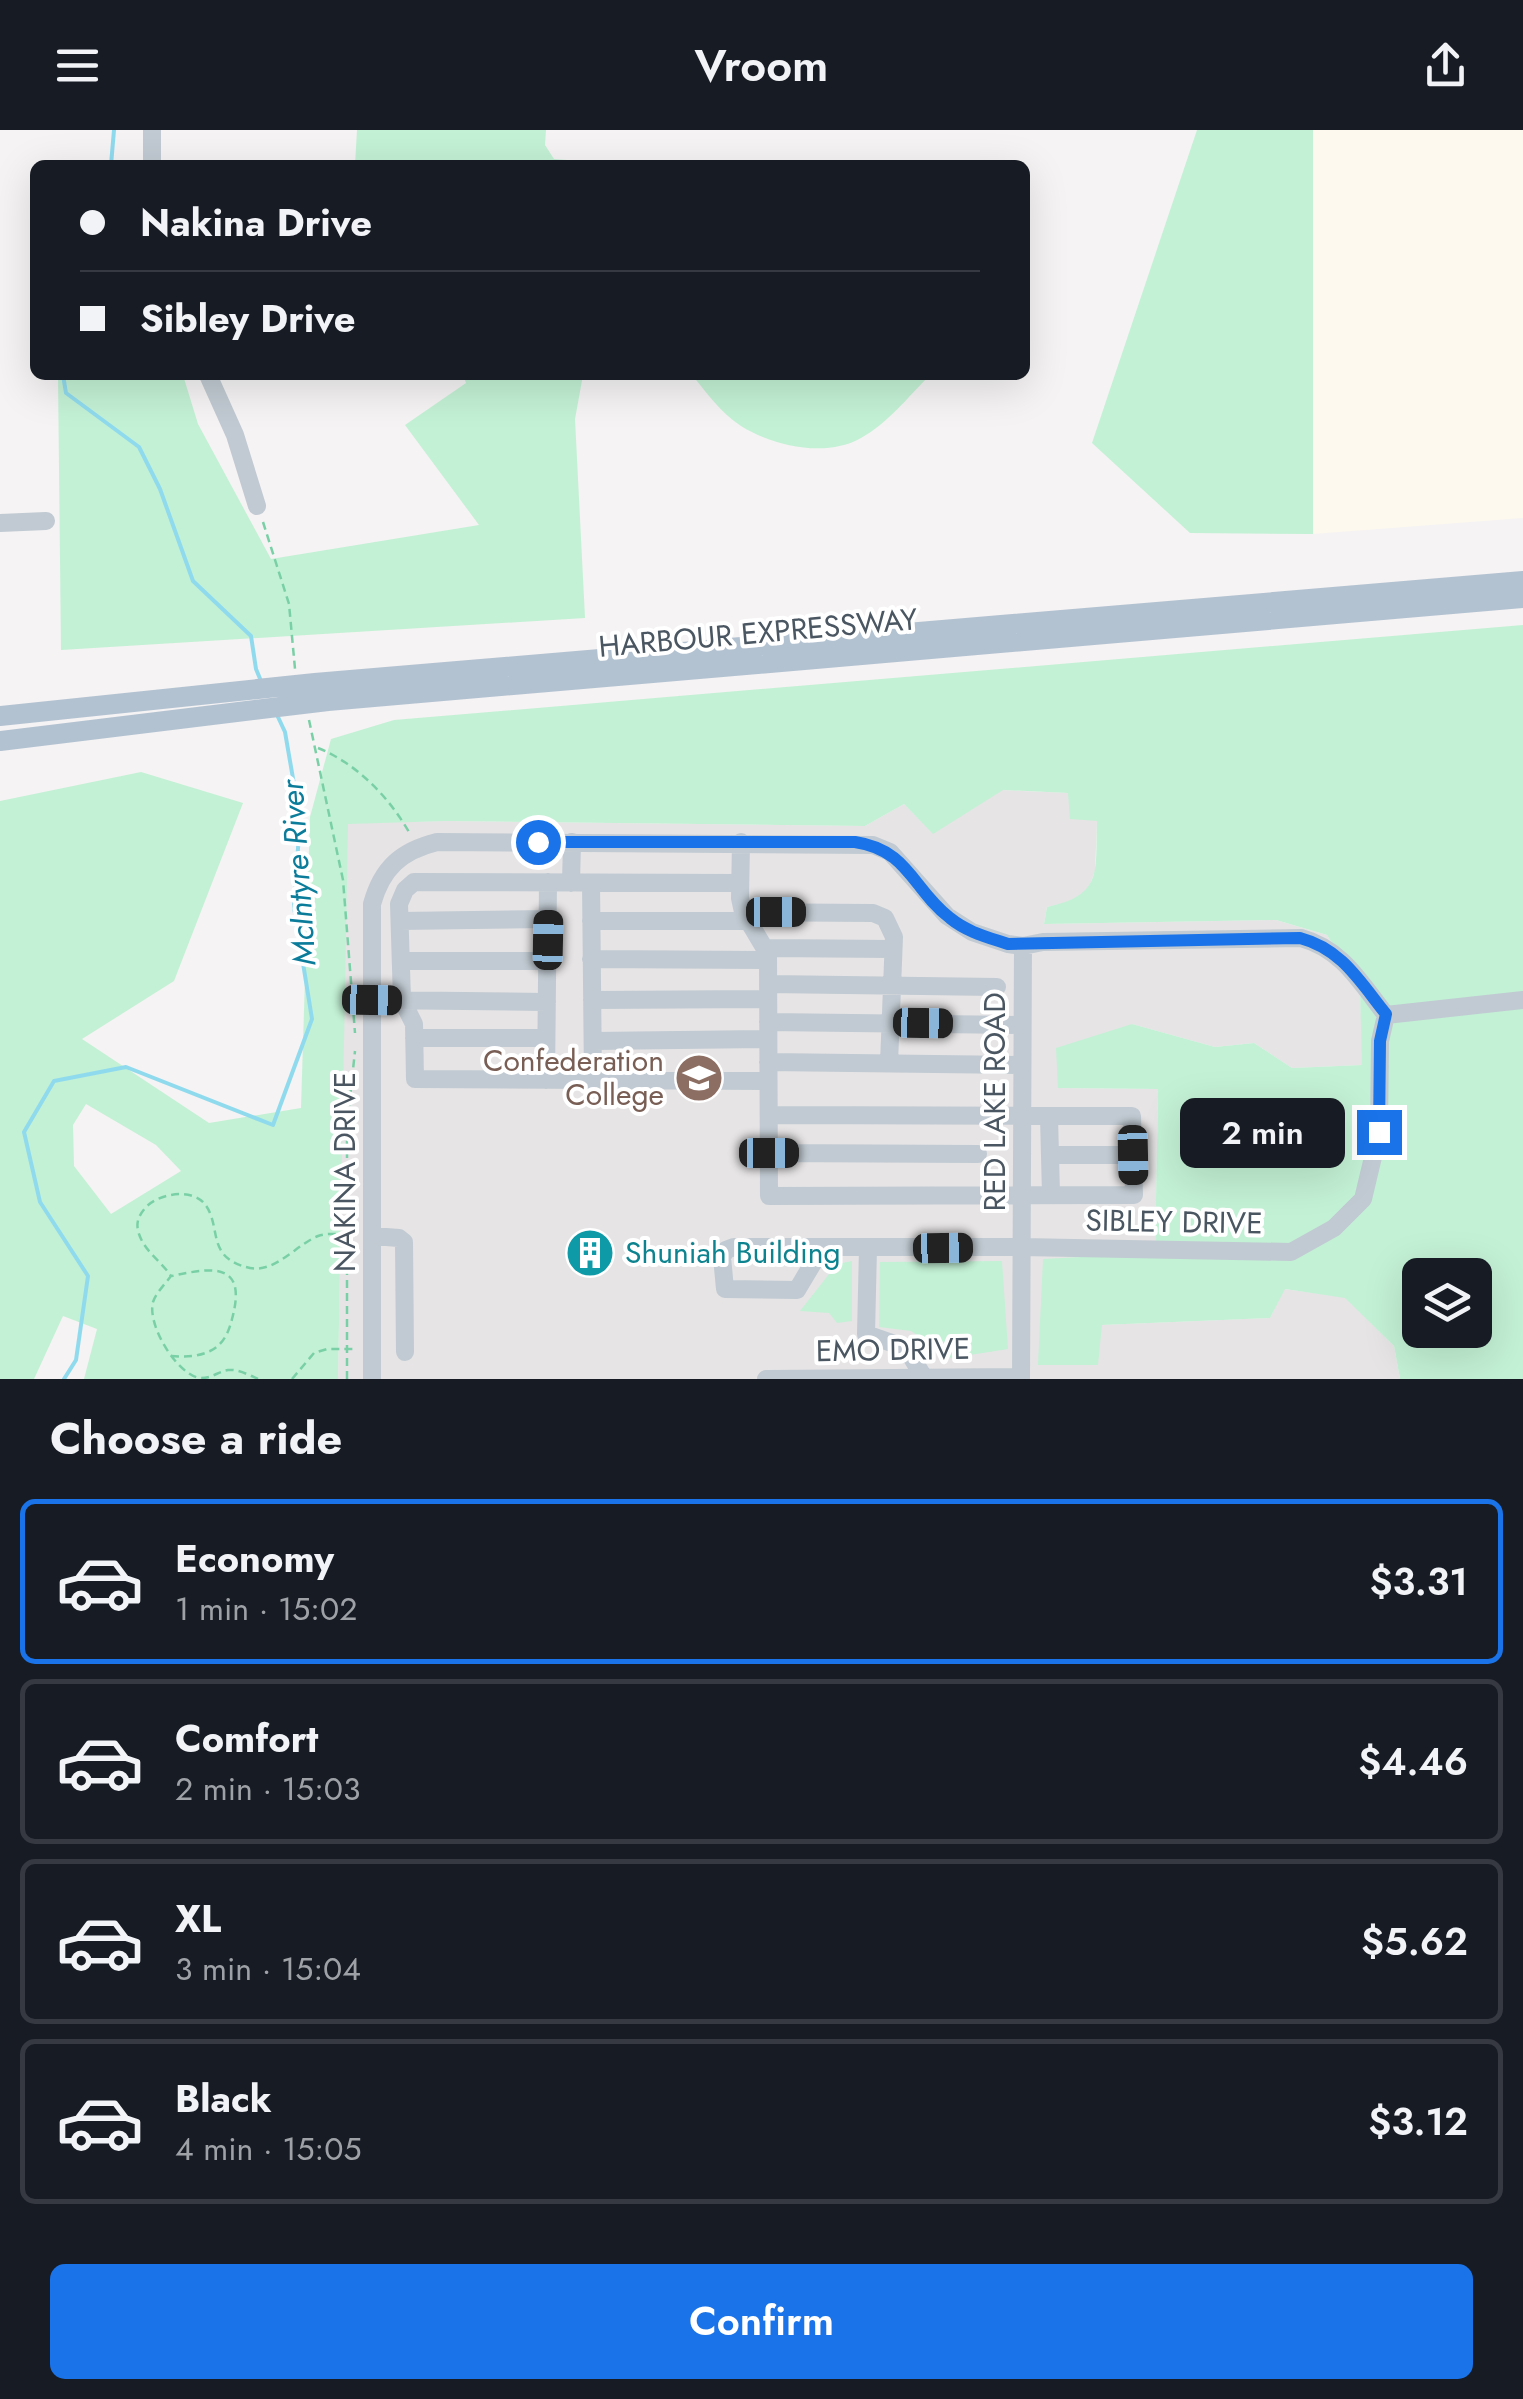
<!DOCTYPE html>
<html lang="en">
<head>
<meta charset="utf-8">
<style>
  body { margin:0; font-family:Jost,sans-serif; background:#242831; color:#f1f3f6; height:100vh; display:flex; flex-direction:column; font-size:38px; white-space:nowrap }
  * { box-sizing:border-box; margin:0 }
  p { font-size:32px; color:#9ea1a6 }
  .icon { flex:none; width:55px; height:55px; fill:none; stroke:currentColor; stroke-width:2; stroke-linecap:round; stroke-linejoin:round }
  .map { position:relative; height:1249px; overflow:hidden }
  .sheet { display:flex; flex-direction:column; background:#171b24; flex:1 }
  .sheet>* { flex:none }
  .hud { position:absolute; left:30px; top:30px; width:1000px; height:220px; border-radius:15px; box-shadow:0 10px 40px #0002; display:grid; align-content:center; height:220px; padding:0 50px; background:#171b24 }
  .controls { position:absolute; left:1402px; top:1128px; display:grid; gap:20px }
  .controls a { display:grid; place-items:center; width:90px; height:90px; border-radius:15px; background:#171b24; box-shadow:0 10px 40px #0002; font-size:50px }
  .end { position:absolute; width:45px; height:45px; margin:-22px; border:12px solid #1a73e8; background:#fff; box-shadow:0 0 0 5px #fff }
  .from { border-radius:50% }
  .bubble { position:absolute; height:70px; border-radius:15px; background:#171b24; box-shadow:0 10px 40px #0002; font-size:32px; font-weight:600; line-height:70px; text-align:center }
  .car { position:absolute; width:30px; height:60px; margin:-30px -15px; border-radius:12px; box-shadow:0 0 8px 2px #0007; background:linear-gradient(#222 24%,#8ab4d8 0 40%,#222 0 76%,#8ab4d8 0 86%,#222 0) }
  .hud b { display:flex; align-items:center; gap:35px; height:95px; font-size:38px }
  .hud b+b { border-top:2px solid #363941 }
  .hud i { width:25px; height:25px; background:#f1f3f6 }
  ul { padding:0; list-style:none }
  li { display:flex; align-items:center; gap:30px; height:165px; margin:0 20px 15px; padding:0 30px; border:5px solid #363941; border-radius:15px }
  li div { flex:1 }
  li b { display:block; font-size:38px }
  li em { font-style:normal; font-weight:600 }
  li.active { border-color:#1a73e8 }
  li>.icon { width:90px; height:90px; stroke-width:1.5 }
  h2 { padding:0 50px; font-size:45px; line-height:120px }
  .primary-button { display:flex; gap:20px; margin-top:auto; padding:20px 50px }
  .primary-button a { flex:1; height:115px; border-radius:15px; background:#1a73e8; color:#fff; font-size:40px; font-weight:600; line-height:115px; text-align:center }
  header { display:flex; justify-content:space-between; align-items:center; height:130px; padding:0 50px; background:#171b24; font-size:45px; font-weight:600 }
  .map>svg:first-child { display:block }
</style>
</head>
<body>
<header><svg class="icon" aria-label="menu" viewBox="0 0 24 24"><path d="M4 6h16M4 12h16M4 18h16"/></svg>Vroom<svg class="icon" aria-label="share" viewBox="0 0 24 24"><path d="M12 15V3M7 8l5-5 5 5M5 13v7h14v-7"/></svg></header>
<div class="map">
<svg width="1523" height="1249" viewBox="0 0 1523 1249">
  <rect width="100%" height="100%" fill="#f5f3f3"/>
  <!-- commercial -->
  <path fill="#fdf9ef" d="M1313,0H1523V388L1313,404Z"/>
  <!-- education -->
  <path fill="#e6e4e5" d="M1002,660L1069,663L1097,691L1095,741L1088,760L1071,772L1047,777L1044,794L1276,790L1327,805L1360,860L1363,935L1292,938L1254,913L1215,917L1132,894L1058,958L1158,959L1155,1124L1038,1234L1097,1235L1101,1195L1270,1188L1284,1159L1345,1167L1394,1216L1400,1249H338L347,693L447,691L865,696L904,674L933,703Z"/>
  <!-- green -->
  <path fill="#c3f1d5" fill-rule="evenodd" d="M357,0H546L545,15L554,29L580,31V35H355Z
    M1197,0H1313V404L1190,403L1092,313Z
    M58,245H183L198,294L271,429L479,395L405,295L466,253L463,245H583L575,289L585,488L61,520Z
    M692,245H930C908,267 888,293 861,308C826,328 773,316 741,296C721,283 706,262 692,245Z
    M1523,495V1249H1400L1394,1216L1345,1168L1285,1159L1270,1188L1102,1195L1098,1235H1038L1043,1129L1155,1123L1158,959L1058,958L1056,918L1132,894L1215,917L1254,913L1292,938L1362,935L1360,860L1327,805L1276,790L1044,794L1047,777C1104,765 1095,741 1097,691L1070,689L1068,663L1003,660L933,704L904,674L865,696L447,691L348,694L338,1249H84L97,1199L63,1186L34,1249H0V671L141,642L243,673L174,851L82,909L209,993L301,978L310,687L331,609L394,590ZM86,974L156,1015L181,1041L111,1084L74,1036L73,995ZM1420,1145H1475V1200H1420Z
    M852,1131V1191L837,1193L829,1183L800,1181L837,1134Z
    M1002,1131L1008,1219L951,1228L911,1201L879,1197L880,1132Z"/>
  <g fill="none" stroke-linecap="round" stroke-linejoin="round">
    <!-- stream -->
    <path stroke="#90daee" stroke-width="4" d="M111,35L114,0
      M63,245L66,263L139,317L160,359L193,451L251,506L256,539L261,551
      M64,1249L76,1230L88,1146L40,1072L24,1002L54,951L126,937L273,995L312,889L294,777L300,689L285,602L278,587"/>
    <!-- path -->
    <path stroke="#7ad0a6" stroke-width="2.5" stroke-dasharray="8 5" stroke-linecap="butt" d="M263,392L289,474L295,539
      M309,590L343,750L355,903
      M318,618C357,634 388,666 409,702
      M171,1226C184,1227 198,1227 210,1221C223,1215 229,1202 232,1189C247,1134 216,1136 172,1146
      M258,1249C249,1245 238,1239 228,1240C217,1242 211,1249 199,1248C176,1243 147,1195 153,1172C156,1163 165,1154 171,1146C161,1131 145,1122 139,1104C135,1092 139,1085 147,1076C160,1064 190,1058 204,1073C223,1096 204,1128 250,1138C275,1143 296,1115 318,1106C329,1102 344,1105 356,1105
      M292,1249L314,1223L327,1219H357
      M347,1249V995L355,921"/>
    <!-- minor -->
    <path stroke="#c1cad2" stroke-width="18" d="M152,0V35
      M208,245L235,305L257,376
      M0,393L46,391
      M741,712L740,768L743,782L768,824L769,1066L1134,1065L1132,986L769,985
      M571,753L572,712
      M591,753L593,951
      M740,753L414,752L405,760L399,774L402,870L414,894L415,949L768,951
      M743,782L873,783L885,788L894,807L889,933
      M400,791L548,789
      M591,791H749
      M766,818L893,819
      M591,829L768,830
      M401,831H547
      M768,854L997,857
      M372,870L547,872
      M592,870L768,869
      M1386,885L1523,870
      M768,892L1021,895
      M414,908H546
      M593,911L768,909
      M768,932L1022,935
      M546,950L548,752
      M1049,987L1051,1065
      M769,1023L978,1024
      M1050,1025H1133
      M373,1106L399,1108L404,1112L405,1222
      M822,1118L797,1160L725,1159L722,1127L726,1120L734,1117H1022L1291,1122L1334,1098L1363,1069L1379,1002L1380,911L1386,885
      M868,1118L866,1204L906,1218L923,1246
      M372,1249V774C382,738 401,721 437,712L873,715L890,722L947,786L972,802L1008,814L1023,816L1043,812L1301,808C1342,819 1360,852 1386,885
      M766,1249L1021,1247
      M1021,1249L1023,816"/>
    <!-- major -->
    <path stroke="#b3c2d1" stroke-width="20" d="M0,586L315,553L1523,451
      M0,611L328,571L1523,468"/>
  </g>
  <g fill="none" stroke-linecap="round" stroke-linejoin="round">
    <!-- route -->
    <path stroke="#1a73e8" stroke-width="12" d="M538,712H855C909,720 912,759 950,788C967,802 987,807 1008,814L1300,808C1342,819 1360,852 1386,884L1380,911L1379,1002"/>
  </g>
  <!-- icons -->
  <defs>
    <g id="university-disc" transform="scale(2.5)"><circle r="9.5" fill="#8d6e63" stroke="#fff"/><path d="M0-5L7-2L0 1L-7-2ZM-4 1L0 2.5L4 1V4Q0 6-4 4Z" fill="#fff"/></g>
    <g id="building-disc" transform="scale(2.5)"><circle r="9.5" fill="#0f9aa8" stroke="#fff"/><path d="M-4-6H4V6H1V3H-1V6H-4ZM-2.5-4.3h1.7v1.8h-1.7ZM.8-4.3h1.7v1.8H.8ZM-2.5-1h1.7V.8h-1.7ZM.8-1h1.7V.8H.8Z" fill="#fff"/></g>
  </defs>
  <g fill-rule="evenodd">
    <use href="#university-disc" x="699" y="948"/>
    <use href="#building-disc" x="590" y="1123"/>
  </g>
  <g text-anchor="middle" stroke-width="8" stroke-linejoin="round" paint-order="stroke">
    <!-- street labels -->
    <g font-size="30" fill="#4a5661" stroke="#fff">
      <text transform="translate(758 503) rotate(-5)" y="10">HARBOUR EXPRESSWAY</text>
      <text transform="translate(995 972) rotate(-90)" y="10">RED LAKE ROAD</text>
      <text transform="translate(345 1042) rotate(-90)" y="10">NAKINA DRIVE</text>
      <text transform="translate(1174 1092) rotate(1)" y="10">SIBLEY DRIVE</text>
      <text transform="translate(893 1220) rotate(-1)" y="10">EMO DRIVE</text>
    </g>
    <!-- education labels -->
    <g font-size="30" fill="#785e54" stroke="#fff" text-anchor="end">
      <text x="664" y="941">Confederation<tspan x="664" dy="34">College</tspan></text>
    </g>
    <!-- culture labels -->
    <g font-size="30" fill="#0d838f" stroke="#fff" text-anchor="start">
      <text x="625" y="1133">Shuniah Building</text>
    </g>
    <!-- water labels -->
    <g font-size="32" font-style="italic" fill="#0c7c9b" stroke="#fff">
      <text transform="translate(298 743) rotate(-94)" y="11">McIntyre River</text>
    </g>
  </g>
</svg>
<div class="controls">
<a><svg class="icon" aria-label="layers" viewBox="0 0 24 24"><path d="M12 4l9 5-9 5-9-5zM3 14l9 5 9-5"/></svg></a>
</div>
<i class="end from" style="left:538px;top:712px"></i>
<i class="end" style="left:1379px;top:1002px"></i>
<div class="bubble" style="left:1180px;top:968px;width:165px">2 min</div>
<i class="car" style="left:776px;top:782px;rotate:90deg"></i>
<i class="car" style="left:548px;top:810px;rotate:1deg"></i>
<i class="car" style="left:372px;top:870px;rotate:91deg"></i>
<i class="car" style="left:923px;top:893px;rotate:91deg"></i>
<i class="car" style="left:769px;top:1023px;rotate:90deg"></i>
<i class="car" style="left:1133px;top:1025px;rotate:179deg"></i>
<i class="car" style="left:943px;top:1118px;rotate:89deg"></i>
<div class="hud">
<b><i class="from"></i>Nakina Drive</b>
<b><i></i>Sibley Drive</b>
</div>
</div>
<section class="sheet">
<h2>Choose a ride</h2>
<ul>
<li class="active"><svg class="icon" aria-label="car" viewBox="0 0 24 24"><path d="M5 17H2v-5l4-1 3-4h7l3 4 3 1v5h-3M9 17h6M6 11h13"/><circle cx="7" cy="17" r="2"/><circle cx="17" cy="17" r="2"/></svg><div><b>Economy</b><p>1 min · 15:02</p></div><em>$3.31</em></li>
<li><svg class="icon" aria-label="car" viewBox="0 0 24 24"><path d="M5 17H2v-5l4-1 3-4h7l3 4 3 1v5h-3M9 17h6M6 11h13"/><circle cx="7" cy="17" r="2"/><circle cx="17" cy="17" r="2"/></svg><div><b>Comfort</b><p>2 min · 15:03</p></div><em>$4.46</em></li>
<li><svg class="icon" aria-label="car" viewBox="0 0 24 24"><path d="M5 17H2v-5l4-1 3-4h7l3 4 3 1v5h-3M9 17h6M6 11h13"/><circle cx="7" cy="17" r="2"/><circle cx="17" cy="17" r="2"/></svg><div><b>XL</b><p>3 min · 15:04</p></div><em>$5.62</em></li>
<li><svg class="icon" aria-label="car" viewBox="0 0 24 24"><path d="M5 17H2v-5l4-1 3-4h7l3 4 3 1v5h-3M9 17h6M6 11h13"/><circle cx="7" cy="17" r="2"/><circle cx="17" cy="17" r="2"/></svg><div><b>Black</b><p>4 min · 15:05</p></div><em>$3.12</em></li>
</ul>
<div class="primary-button"><a>Confirm</a></div>
</section>
</body>
</html>
